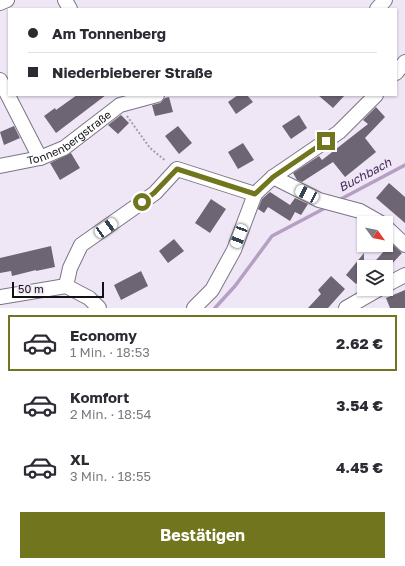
<!DOCTYPE html>
<html lang="de">
<head>
<meta charset="utf-8">
<style>
  body { margin:0; font-family:"Golos Text",sans-serif; background:#f2f2f3; color:#2b2b33; height:100vh; display:flex; flex-direction:column; font-size:15px; white-space:nowrap }
  * { box-sizing:border-box; margin:0 }
  p { font-size:13px; color:#7c7c81 }
  .icon { flex:none; width:22px; height:22px; fill:none; stroke:currentColor; stroke-width:2; stroke-linecap:round; stroke-linejoin:round }
  .map { position:relative; height:308px; overflow:hidden }
  .side { display:flex; flex-direction:column; background:#fff; flex:1 }
  .side>* { flex:none }
  .top-card { position:absolute; left:8px; top:8px; width:389px; height:88px; border-radius:0px; box-shadow:0 1px 3px #0004; display:grid; align-content:center; height:88px; padding:0 20px; background:#fff }
  .needle { width:26px; rotate:123deg }
  .buttons { position:absolute; left:357px; top:216px; display:grid; gap:8px }
  .buttons a { display:grid; place-items:center; width:36px; height:36px; border-radius:0px; background:#fff; box-shadow:0 1px 3px #0004; font-size:20px }
  .scale { position:absolute; left:12px; bottom:10px; width:92px; box-sizing:border-box; padding-left:4px; border:2px solid #131015; border-top:0; font-size:11px; line-height:14px; white-space:nowrap; color:#131015; -webkit-text-stroke:3px #efe6f6; paint-order:stroke }
  .end { position:absolute; width:18px; height:18px; margin:-9px; border:5px solid #71751d; background:#fff; box-shadow:0 0 0 2px #fff }
  .from { border-radius:50% }
  .car { position:absolute; width:12px; height:24px; margin:-12px -6px; border-radius:5px; box-shadow:0 0 3px 1px #0007; background:linear-gradient(#fff 24%,#345 0 40%,#fff 0 76%,#345 0 86%,#fff 0) }
  .top-card b { display:flex; align-items:center; gap:14px; height:38px; font-size:15px }
  .top-card b+b { border-top:1px solid #e1e1e2 }
  .top-card i { width:10px; height:10px; background:#2b2b33 }
  ul { padding:7px 0 0; list-style:none }
  li { display:flex; align-items:center; gap:12px; height:56px; margin:0 8px 6px; padding:0 12px; border:2px solid transparent; border-radius:0px }
  li div { flex:1 }
  li b { display:block; font-size:15px }
  li em { font-style:normal; font-weight:700 }
  li.current { border-color:#71751d }
  li>.icon { width:36px; height:36px; stroke-width:1.5 }
  .cta { display:flex; gap:8px; margin-top:auto; padding:8px 20px }
  .cta a { flex:1; height:46px; border-radius:0px; background:#71751d; color:#fff; font-size:16px; font-weight:700; line-height:46px; text-align:center }
  .map>svg:first-child { display:block }
</style>
</head>
<body>
<div class="map">
<svg width="405" height="308" viewBox="0 0 405 308">
  <rect width="100%" height="100%" fill="#efe6f6"/>
  <g fill="none" stroke-linecap="round" stroke-linejoin="round">
    <!-- stream -->
    <path stroke="#b59fc3" stroke-width="3.5" d="M339,200L405,165
      M215,308L235,286L272,236L327,207"/>
  </g>
  <!-- building -->
  <path fill="#6d6573" d="M77,95H106L56,133L44,116L55,108L56,110Z
    M238,95H247L253,102L236,114L228,102Z
    M318,95H345L333,108Z
    M169,97L173,112L155,116L152,105L160,103L165,98Z
    M376,107L385,117L365,138L376,152L345,177L333,162L302,182L297,180L293,173L319,156L322,160L368,124L363,120Z
    M121,115L129,123L118,134L108,125Z
    M299,115L307,128L291,139L282,126Z
    M14,126L20,138L4,145L0,132Z
    M178,126L192,143L179,154L165,136Z
    M243,143L254,160L238,169L228,152Z
    M71,153L80,168L60,180L50,163Z
    M389,183L405,197V223L376,198Z
    M270,192L290,205L295,198L308,204L301,215L295,212L290,221L268,207L264,213L258,209L262,199Z
    M211,199L226,209L210,233L195,223Z
    M174,239L184,251L168,263L159,251Z
    M391,243L402,253L389,267H370Z
    M51,246L55,267L36,271V270L12,276L11,271L0,273V258Z
    M364,253V275L356,284L346,275Z
    M141,271L148,286L121,300L114,285Z
    M331,276L345,289L328,308H308L321,294L318,290Z
    M405,290V308H390L386,298Z"/>
  <g fill="none" stroke-linecap="round" stroke-linejoin="round">
    <!-- street casing -->
    <g stroke="#7d7583" stroke-width="16">
      <g id="street">
        <path d="M65,0L70,9"/>
        <path d="M0,3L7,0"/>
        <path d="M377,9L385,0"/>
        <path d="M396,73L405,62"/>
        <path d="M0,80L40,158"/>
        <path id="s1" d="M0,166L40,158L64,148L120,105L157,95"/>
        <path d="M273,177L319,200L360,211L381,223"/>
        <path d="M386,227L405,245"/>
        <path d="M386,285L405,275"/>
        <path d="M66,286L70,268L81,245L155,193L177,169L255,194"/>
        <path d="M0,297L66,286L89,298L99,308"/>
        <path d="M194,308L212,290L234,250L255,194L273,177L339,132L376,95"/>
        <path d="M346,308L379,289"/>
      </g>
    </g>
    <!-- path -->
    <path stroke="#a59eaa" stroke-width="2" stroke-dasharray="2 2" stroke-linecap="butt" d="M127,116L150,148L166,161"/>
    <!-- street -->
    <use href="#street" stroke="#fff" stroke-width="14"/>
  </g>
  <g fill="none" stroke-linecap="round" stroke-linejoin="round">
    <!-- route -->
    <path stroke="#71751d" stroke-width="5" d="M142,202L154,193L177,169L255,194L273,177L326,141"/>
  </g>
  <g text-anchor="middle" stroke-width="3" stroke-linejoin="round" paint-order="stroke">
    <!-- street labels -->
    <g font-size="11" fill="#131015" stroke="#efe6f6">
      <text dy="4" stroke="none"><textPath href="#s1" startOffset="76">Tonnenbergstraße</textPath></text>
    </g>
    <!-- water labels -->
    <g font-size="12" font-style="italic" fill="#462957" stroke="#efe6f6">
      <text transform="translate(365 175) rotate(-28)" y="4">Buchbach</text>
    </g>
  </g>
</svg>
<div class="buttons">
<a><svg class="needle" viewBox="-14 -14 28 28"><path d="M0-13l5 13h-10z" fill="#e53935"/><path d="M0 13l5-13h-10z" fill="#7c7c81"/></svg></a>
<a><svg class="icon" aria-label="layers" viewBox="0 0 24 24"><path d="M12 4l9 5-9 5-9-5zM3 14l9 5 9-5"/></svg></a>
</div>
<div class="scale">50 m</div>
<i class="end from" style="left:142px;top:202px"></i>
<i class="end" style="left:326px;top:141px"></i>
<i class="car" style="left:307px;top:194px;rotate:296deg"></i>
<i class="car" style="left:106px;top:228px;rotate:55deg"></i>
<i class="car" style="left:239px;top:236px;rotate:201deg"></i>
<div class="top-card">
<b><i class="from"></i>Am Tonnenberg</b>
<b><i></i>Niederbieberer Straße</b>
</div>
</div>
<section class="side">
<ul>
<li class="current"><svg class="icon" aria-label="car" viewBox="0 0 24 24"><path d="M5 17H2v-5l4-1 3-4h7l3 4 3 1v5h-3M9 17h6M6 11h13"/><circle cx="7" cy="17" r="2"/><circle cx="17" cy="17" r="2"/></svg><div><b>Economy</b><p>1 Min. · 18:53</p></div><em>2.62 €</em></li>
<li><svg class="icon" aria-label="car" viewBox="0 0 24 24"><path d="M5 17H2v-5l4-1 3-4h7l3 4 3 1v5h-3M9 17h6M6 11h13"/><circle cx="7" cy="17" r="2"/><circle cx="17" cy="17" r="2"/></svg><div><b>Komfort</b><p>2 Min. · 18:54</p></div><em>3.54 €</em></li>
<li><svg class="icon" aria-label="car" viewBox="0 0 24 24"><path d="M5 17H2v-5l4-1 3-4h7l3 4 3 1v5h-3M9 17h6M6 11h13"/><circle cx="7" cy="17" r="2"/><circle cx="17" cy="17" r="2"/></svg><div><b>XL</b><p>3 Min. · 18:55</p></div><em>4.45 €</em></li>
</ul>
<div class="cta"><a>Bestätigen</a></div>
</section>
</body>
</html>
